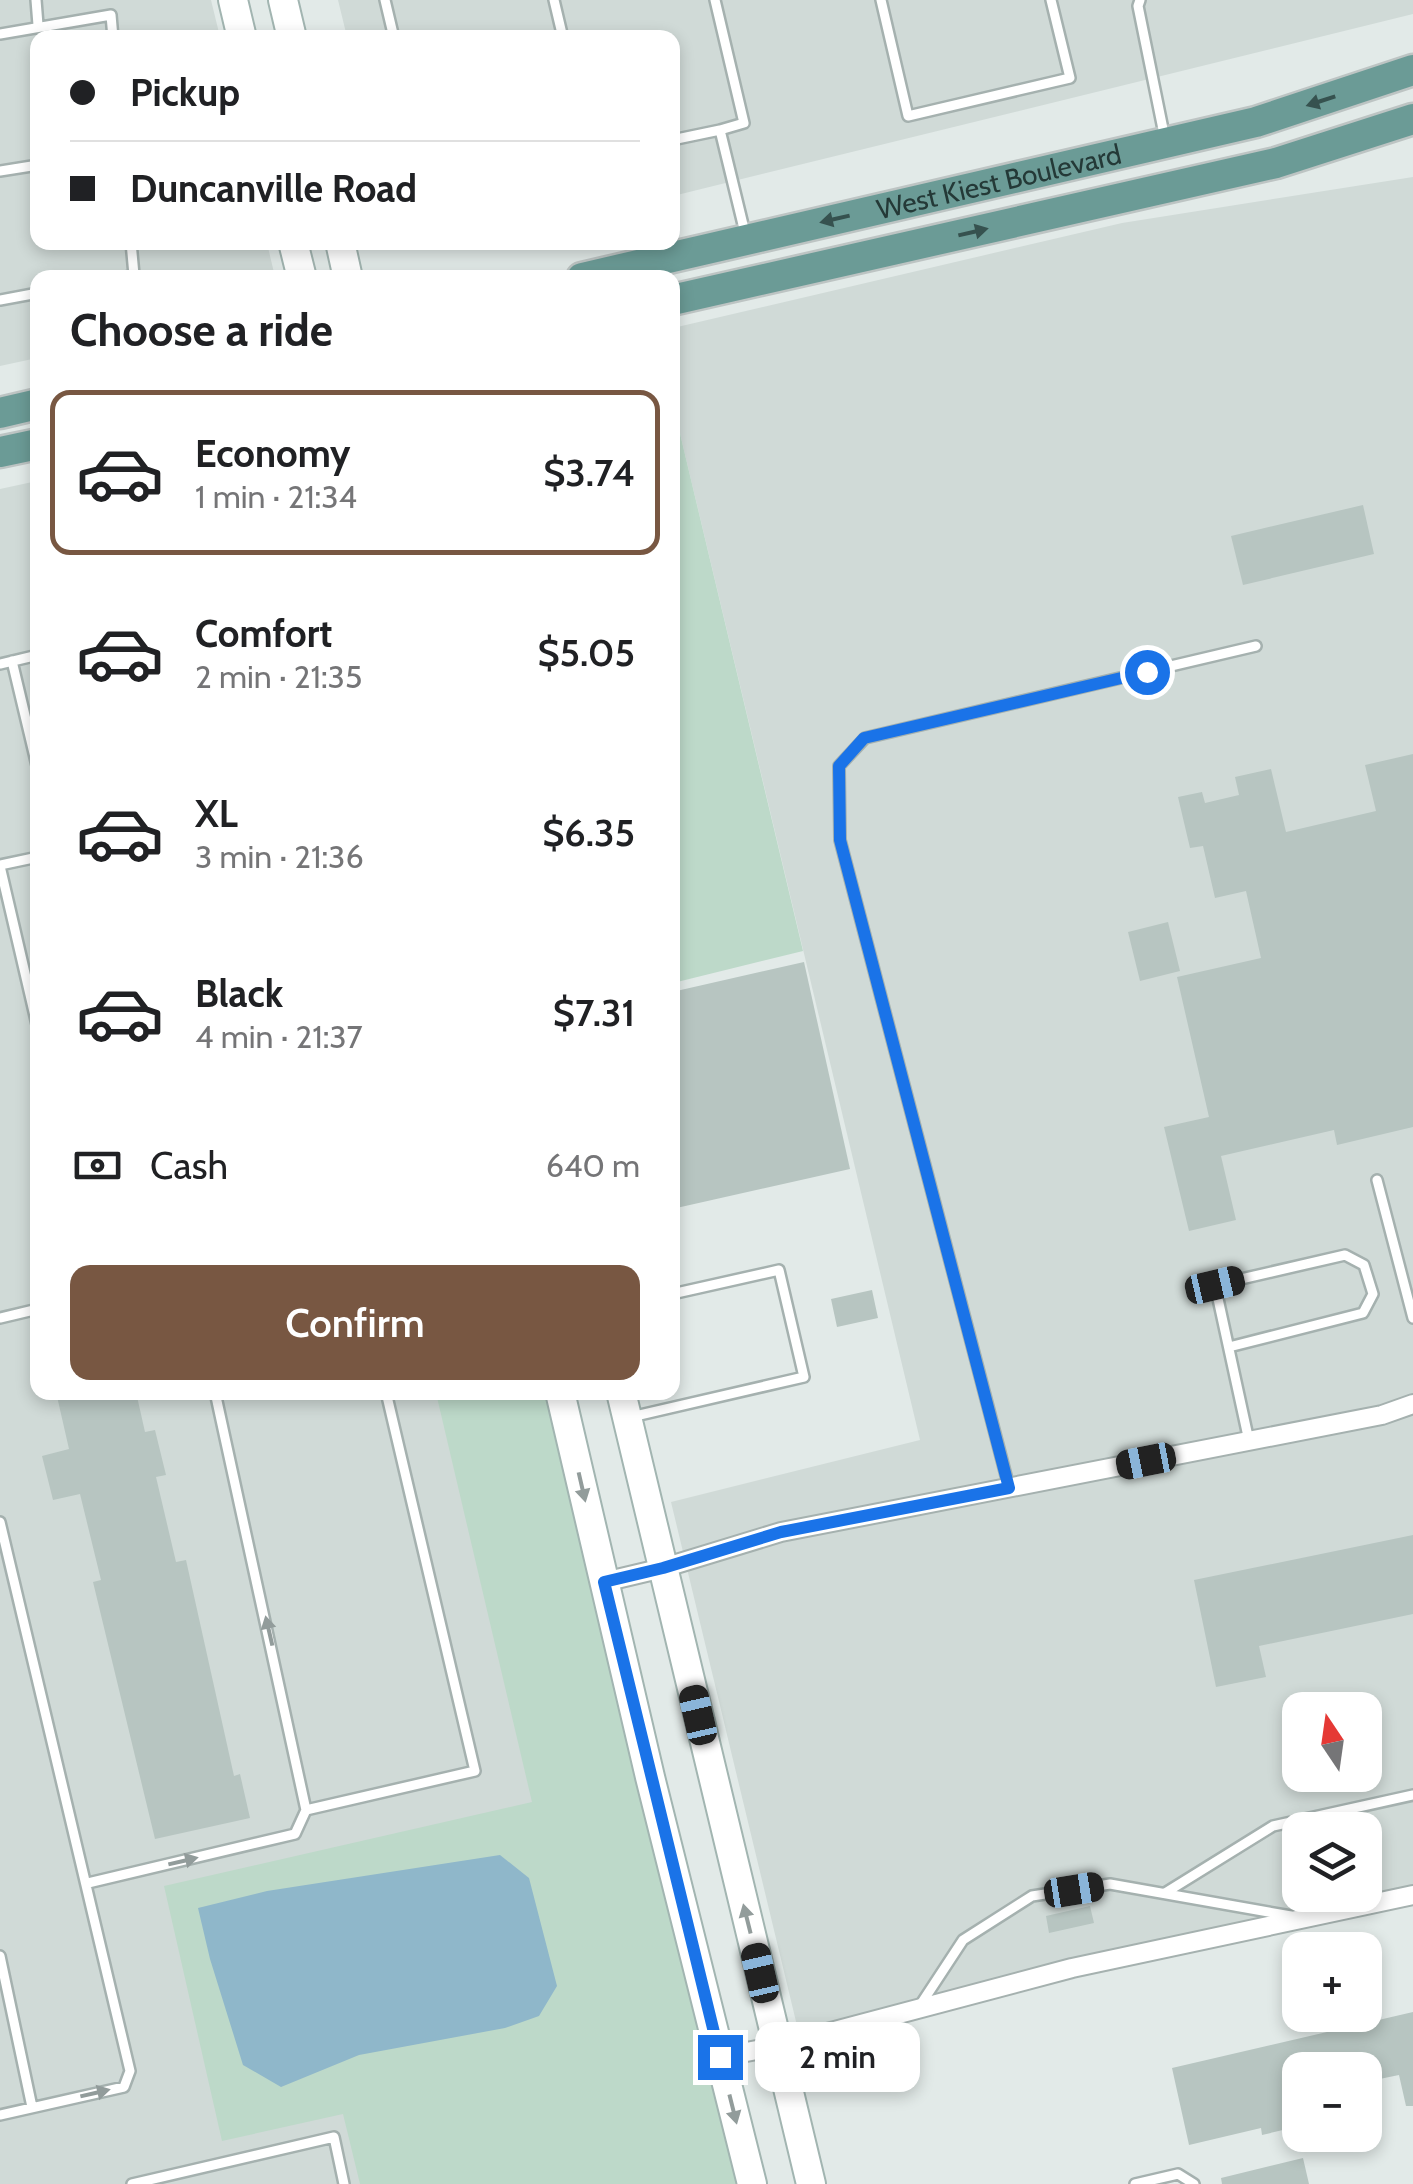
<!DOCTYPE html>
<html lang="en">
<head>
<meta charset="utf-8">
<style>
  body { margin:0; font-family:Cabin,sans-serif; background:#f6f6f6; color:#202124; height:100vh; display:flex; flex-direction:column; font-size:38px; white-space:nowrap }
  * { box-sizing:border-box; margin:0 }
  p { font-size:32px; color:#757577 }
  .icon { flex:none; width:55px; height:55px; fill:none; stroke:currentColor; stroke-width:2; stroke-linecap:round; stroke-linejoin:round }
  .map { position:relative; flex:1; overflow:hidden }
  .drawer { position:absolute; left:30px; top:270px; width:650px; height:1130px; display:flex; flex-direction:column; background:#fff; border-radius:20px; box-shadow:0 5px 15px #0003 }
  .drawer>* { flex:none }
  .guide { position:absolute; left:30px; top:30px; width:650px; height:220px; border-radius:20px; box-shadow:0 5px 15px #0003; display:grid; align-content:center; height:220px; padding:0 40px; background:#fff }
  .needle { width:65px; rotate:347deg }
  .buttons { position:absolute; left:1282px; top:1692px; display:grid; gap:20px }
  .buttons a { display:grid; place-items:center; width:100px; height:100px; border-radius:20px; background:#fff; box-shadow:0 5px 15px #0003; font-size:50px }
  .end { position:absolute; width:45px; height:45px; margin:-22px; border:12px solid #1a73e8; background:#fff; box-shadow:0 0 0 5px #fff }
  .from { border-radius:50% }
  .bubble { position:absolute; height:70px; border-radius:20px; background:#fff; box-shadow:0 5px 15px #0003; font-size:32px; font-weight:600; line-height:70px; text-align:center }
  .car { position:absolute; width:30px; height:60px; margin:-30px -15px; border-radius:12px; box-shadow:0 0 8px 2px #0007; background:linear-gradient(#222 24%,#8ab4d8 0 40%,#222 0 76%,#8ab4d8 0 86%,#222 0) }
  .guide b { display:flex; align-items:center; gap:35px; height:95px; font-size:38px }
  .guide b+b { border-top:2px solid #e0e0e0 }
  .guide i { width:25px; height:25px; background:#202124 }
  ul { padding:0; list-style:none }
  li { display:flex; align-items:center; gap:30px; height:165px; margin:0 20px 15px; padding:0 20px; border:5px solid transparent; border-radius:20px }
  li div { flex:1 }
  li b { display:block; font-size:38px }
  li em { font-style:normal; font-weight:600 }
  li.active { border-color:#785742 }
  li>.icon { width:90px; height:90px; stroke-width:1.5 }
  h2 { padding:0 40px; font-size:45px; line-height:120px }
  .pay { display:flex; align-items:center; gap:25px; height:110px; padding:0 40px; font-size:38px }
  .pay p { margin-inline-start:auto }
  .primary-button { display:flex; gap:20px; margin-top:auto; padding:20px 40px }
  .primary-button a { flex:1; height:115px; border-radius:20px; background:#785742; color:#fff; font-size:40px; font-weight:600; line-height:115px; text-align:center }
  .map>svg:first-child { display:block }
</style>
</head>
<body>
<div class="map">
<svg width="1413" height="2184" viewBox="0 0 1413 2184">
  <rect width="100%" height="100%" fill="#e2eae8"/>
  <!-- built -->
  <path fill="#d0dad7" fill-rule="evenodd" d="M0,0H211L220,37L38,38V242L267,243L275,277L38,278L37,358L0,366Z
    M338,0H1413V14L673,196L672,38L347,37Z
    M1413,177V1888L799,2034L671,1502L920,1440L673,404V328L1122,223ZM1300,1710H1365V1775H1300ZM1300,1830H1365V1895H1300Z
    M37,481L38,1392L546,1393L697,2035L364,2184H0V489Z"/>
  <!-- green -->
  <path fill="#bdd9c9" d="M673,404L803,951L673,983H672Z
    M436,1393H549L737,2184H360L343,2114L222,2141L164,1886L532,1802Z"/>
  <!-- water -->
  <path fill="#8fb7ca" d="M500,1855L529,1878L557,1986L539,2016L505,2028L359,2055L281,2087L243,2065L210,1959L198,1908L267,1891Z"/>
  <!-- building -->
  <path fill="#b7c5c1" d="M1363,505L1374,554L1243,585L1231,536Z
    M1413,754V1127L1337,1145L1334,1130L1221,1156L1236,1220L1189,1231L1164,1127L1209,1117L1177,977L1261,958L1246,891L1215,898L1203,846L1190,848L1178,797L1202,792L1205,803L1239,795L1235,777L1271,769L1286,832L1376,811L1365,765Z
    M1168,922L1180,971L1140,981L1128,932Z
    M804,962L850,1169L672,1209V992Z
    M872,1290L878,1318L837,1327L831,1299Z
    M56,1392H136L145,1432L155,1430L166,1475L156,1477L176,1562L186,1560L234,1776L240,1774L250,1818L155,1839L93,1582L101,1580L80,1494L53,1500L42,1456L69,1449Z
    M1413,1535V1614L1259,1646L1266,1677L1216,1687L1194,1580Z
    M1090,1906L1094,1923L1049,1933L1046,1916Z
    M1413,2012V2106H1406L1399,2075L1365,2082V2070H1300V2126L1262,2135L1261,2128L1189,2145L1172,2068Z
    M1303,2158L1309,2184H1222L1221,2178Z"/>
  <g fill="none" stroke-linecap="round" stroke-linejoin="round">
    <!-- lane casing -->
    <g stroke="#a5b1af" stroke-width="14">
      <path id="lane" d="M36,0L38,25
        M385,0L394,38
        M554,0L563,38
        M715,0L744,123L720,130L746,237
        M881,0L908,116L1070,78L1051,0
        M1140,0L1138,6L1165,139
        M0,34L111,15L113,38
        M672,140L720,130
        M0,171L38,165
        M121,278L134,275L131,242
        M0,300L38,293
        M12,661L38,770
        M0,664L38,655
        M0,865L38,857
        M0,866L38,1029
        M1377,1180L1413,1318
        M0,1318L38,1309
        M1229,1347L1363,1313L1373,1294L1364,1265L1345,1255L1215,1285L1249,1441
        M631,1417L804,1377L779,1270L672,1294
        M1009,1487L840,840L839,766L865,738L1256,646
        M0,1522L130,2071L124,2087L0,2115
        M306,1810L475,1771L386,1392
        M88,1883L295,1834L306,1810L215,1392
        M1165,1893L1273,1826L1413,1795
        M0,1956L32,2107
        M919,2007L963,1940L1032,1896L1110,1884L1291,1916
        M132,2184L334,2137L344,2184
        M1135,2184L1178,2174L1194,2184"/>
    </g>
    <!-- street casing -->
    <g stroke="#a5b1af" stroke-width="22">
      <path id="street" d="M604,1582L663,1568L781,1532L1382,1415L1413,1404
        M720,2057L778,2046L1072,1968L1413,1895"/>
    </g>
    <!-- secondary casing -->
    <g stroke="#a2b5b1" stroke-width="32">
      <path id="secondary" d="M233,0L242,38
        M283,0L292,38
        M293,242L302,278
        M340,242L348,278
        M560,1392L650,1777L752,2184
        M621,1392L811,2184"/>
    </g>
    <!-- primary casing -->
    <g stroke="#bdc4c3" stroke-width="35">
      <g id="primary">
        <path id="s1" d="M582,278L1256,122L1413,70"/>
        <path d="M672,300L1276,163L1413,119"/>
        <path d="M0,413L38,404"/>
        <path d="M0,452L38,444"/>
      </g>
    </g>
    <!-- lane -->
    <use href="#lane" stroke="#fff" stroke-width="9"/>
    <!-- street -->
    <use href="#street" stroke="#fff" stroke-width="18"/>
    <!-- secondary -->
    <use href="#secondary" stroke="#fff" stroke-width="28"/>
    <!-- primary -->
    <use href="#primary" stroke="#6b9b96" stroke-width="30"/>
  </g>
  <!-- one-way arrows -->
  <defs><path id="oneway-solid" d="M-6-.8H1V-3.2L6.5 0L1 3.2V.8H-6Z" transform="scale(2.5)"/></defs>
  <g fill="#36524f">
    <use href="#oneway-solid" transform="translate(1321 101) rotate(162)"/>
    <use href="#oneway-solid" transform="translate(835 219) rotate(167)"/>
    <use href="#oneway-solid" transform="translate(973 232) rotate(-13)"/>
  </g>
  <g fill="#929c9b">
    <use href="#oneway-solid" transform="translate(582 1487) rotate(77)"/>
    <use href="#oneway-solid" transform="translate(269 1631) rotate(-103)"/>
    <use href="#oneway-solid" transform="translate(183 1861) rotate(-13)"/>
    <use href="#oneway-solid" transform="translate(747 1919) rotate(-104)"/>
    <use href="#oneway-solid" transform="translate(95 2093) rotate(-13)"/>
    <use href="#oneway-solid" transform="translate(733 2109) rotate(76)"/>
  </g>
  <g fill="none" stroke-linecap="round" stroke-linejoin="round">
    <!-- route -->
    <path stroke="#1a73e8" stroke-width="12" d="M720,2057L604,1582L663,1568L781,1532L1009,1488L840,840L839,766L864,738L1147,672"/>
  </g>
  <g text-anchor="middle" stroke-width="10" stroke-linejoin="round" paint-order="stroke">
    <!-- street labels -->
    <g font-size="28" fill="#243937" stroke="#f2f7f5">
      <text dy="10" stroke="none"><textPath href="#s1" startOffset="428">West Kiest Boulevard</textPath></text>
    </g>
  </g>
</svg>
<div class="buttons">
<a><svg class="needle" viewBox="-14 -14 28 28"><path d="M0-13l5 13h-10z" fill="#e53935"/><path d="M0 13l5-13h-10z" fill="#757577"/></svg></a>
<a><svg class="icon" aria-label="layers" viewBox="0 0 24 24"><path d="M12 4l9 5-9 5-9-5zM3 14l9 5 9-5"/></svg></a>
<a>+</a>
<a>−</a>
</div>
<i class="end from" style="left:1147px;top:672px"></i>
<i class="end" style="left:720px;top:2057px"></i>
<div class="bubble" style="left:755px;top:2022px;width:165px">2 min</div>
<i class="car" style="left:1215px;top:1285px;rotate:77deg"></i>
<i class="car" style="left:1146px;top:1461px;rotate:259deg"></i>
<i class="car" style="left:698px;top:1715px;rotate:347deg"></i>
<i class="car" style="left:1074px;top:1890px;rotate:81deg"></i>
<i class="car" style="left:760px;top:1973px;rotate:347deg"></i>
<div class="guide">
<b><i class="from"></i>Pickup</b>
<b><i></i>Duncanville Road</b>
</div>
<section class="drawer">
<h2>Choose a ride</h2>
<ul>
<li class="active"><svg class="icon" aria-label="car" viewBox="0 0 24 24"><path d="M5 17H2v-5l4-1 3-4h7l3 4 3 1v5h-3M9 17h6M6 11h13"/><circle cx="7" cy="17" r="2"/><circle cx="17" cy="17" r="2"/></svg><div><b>Economy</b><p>1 min · 21:34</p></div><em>$3.74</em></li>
<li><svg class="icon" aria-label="car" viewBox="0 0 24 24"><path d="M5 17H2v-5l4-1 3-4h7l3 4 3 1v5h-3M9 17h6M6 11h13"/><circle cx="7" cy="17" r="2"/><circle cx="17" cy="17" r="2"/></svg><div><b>Comfort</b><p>2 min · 21:35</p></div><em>$5.05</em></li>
<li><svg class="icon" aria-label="car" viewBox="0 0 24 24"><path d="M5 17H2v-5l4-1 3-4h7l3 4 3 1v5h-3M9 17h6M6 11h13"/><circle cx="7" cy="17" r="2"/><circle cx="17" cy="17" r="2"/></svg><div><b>XL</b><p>3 min · 21:36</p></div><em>$6.35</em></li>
<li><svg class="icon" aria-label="car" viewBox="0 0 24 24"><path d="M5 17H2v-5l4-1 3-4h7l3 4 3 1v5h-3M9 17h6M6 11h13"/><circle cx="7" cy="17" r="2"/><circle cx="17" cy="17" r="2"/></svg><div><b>Black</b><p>4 min · 21:37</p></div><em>$7.31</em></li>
</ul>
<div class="pay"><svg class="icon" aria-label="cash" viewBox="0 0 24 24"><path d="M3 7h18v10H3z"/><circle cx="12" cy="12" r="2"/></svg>Cash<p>640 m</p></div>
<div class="primary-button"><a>Confirm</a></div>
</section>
</div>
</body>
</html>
